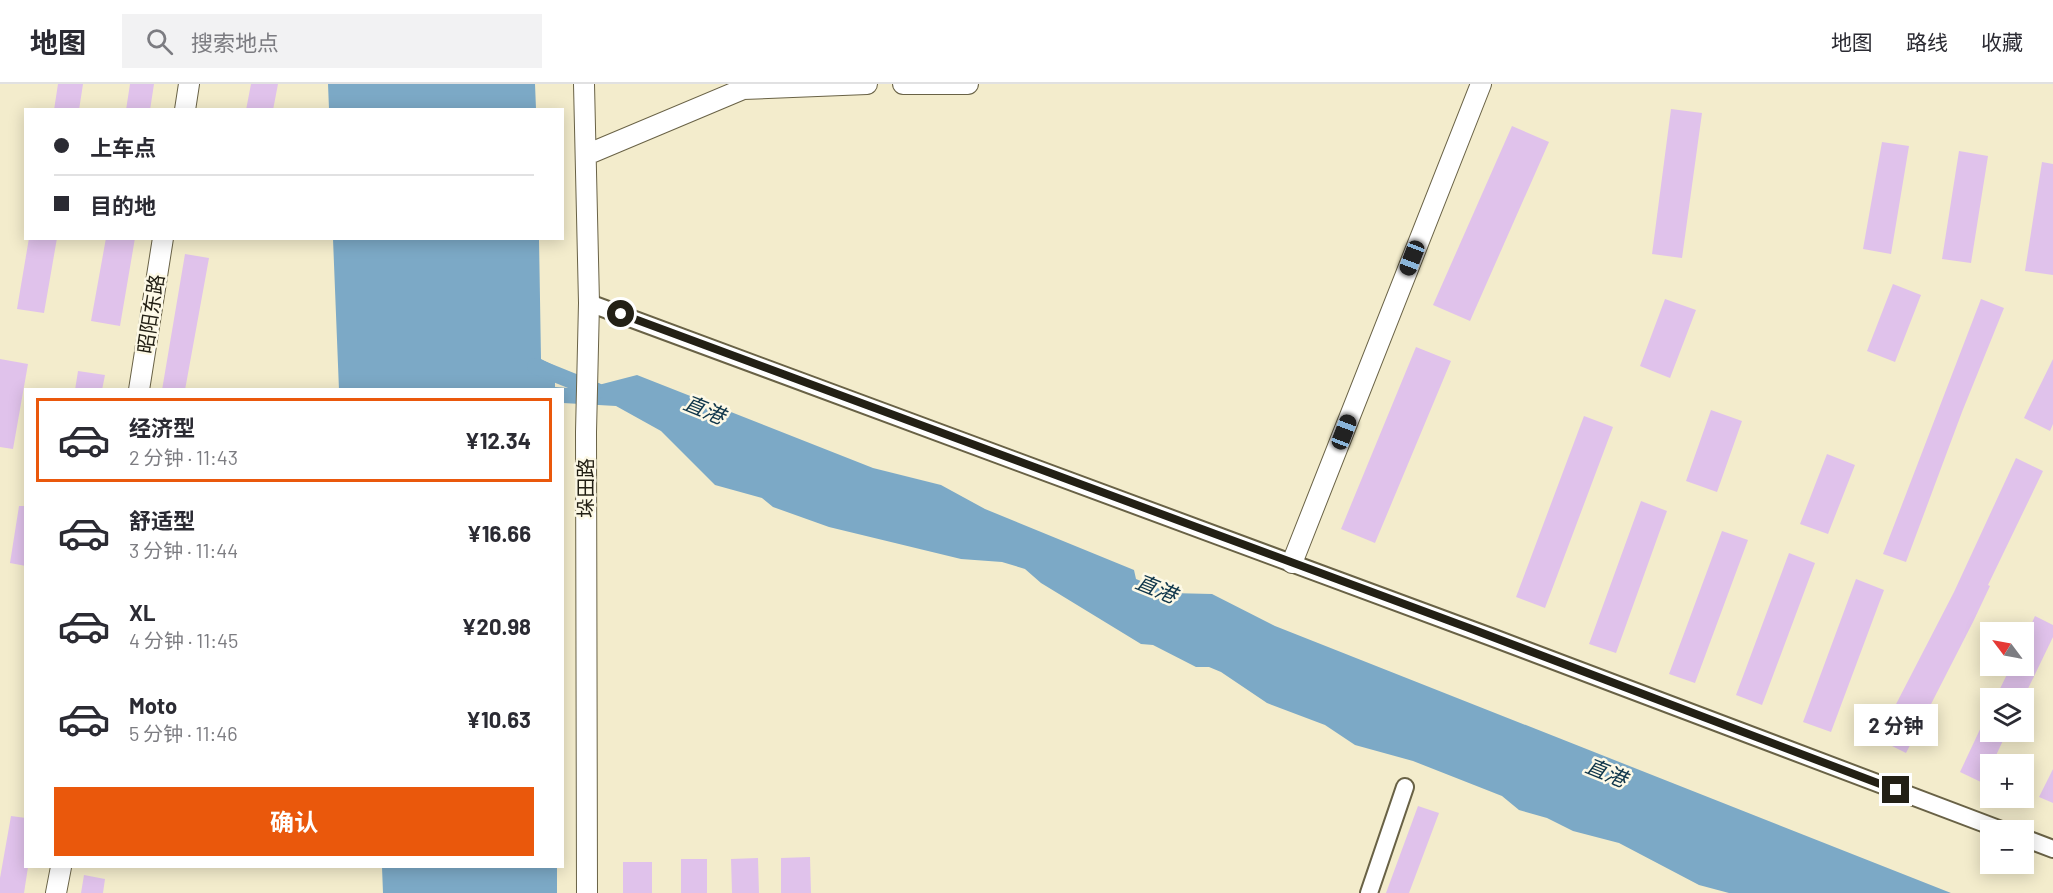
<!DOCTYPE html>
<html lang="zh">
<head>
<meta charset="utf-8">
<style>
  body { margin:0; font-family:Barlow,"Noto Sans SC",sans-serif; background:#f2f2f3; color:#2b2b33; height:100vh; display:flex; flex-direction:column; font-size:22px; white-space:nowrap }
  * { box-sizing:border-box; margin:0 }
  p { font-size:20px; color:#7c7c81 }
  .icon { flex:none; width:33px; height:33px; fill:none; stroke:currentColor; stroke-width:2; stroke-linecap:round; stroke-linejoin:round }
  .map { position:relative; flex:1; overflow:hidden }
  .sheet { position:absolute; left:24px; top:304px; width:540px; height:480px; display:flex; flex-direction:column; background:#fff; border-radius:0px; box-shadow:0 3px 15px #0003 }
  .sheet>* { flex:none }
  .top-card { position:absolute; left:24px; top:24px; width:540px; height:132px; border-radius:0px; box-shadow:0 3px 15px #0003; display:grid; align-content:center; height:132px; padding:0 30px; background:#fff }
  .needle { width:39px; rotate:302deg }
  .buttons { position:absolute; left:1980px; top:538px; display:grid; gap:12px }
  .buttons a { display:grid; place-items:center; width:54px; height:54px; border-radius:0px; background:#fff; box-shadow:0 3px 15px #0003; font-size:30px }
  .end { position:absolute; width:27px; height:27px; margin:-14px; border:8px solid #232015; background:#fff; box-shadow:0 0 0 3px #fff }
  .from { border-radius:50% }
  .bubble { position:absolute; height:42px; border-radius:0px; background:#fff; box-shadow:0 3px 15px #0003; font-size:20px; font-weight:700; line-height:42px; text-align:center }
  .car { position:absolute; width:18px; height:36px; margin:-18px -9px; border-radius:8px; box-shadow:0 0 4px 2px #0007; background:linear-gradient(#222 24%,#8ab4d8 0 40%,#222 0 76%,#8ab4d8 0 86%,#222 0) }
  .top-card b { display:flex; align-items:center; gap:21px; height:57px; font-size:22px }
  .top-card b+b { border-top:2px solid #e1e1e2 }
  .top-card i { width:15px; height:15px; background:#2b2b33 }
  ul { padding:10px 0 0; list-style:none }
  li { display:flex; align-items:center; gap:18px; height:84px; margin:0 12px 9px; padding:0 18px; border:3px solid transparent; border-radius:0px }
  li div { flex:1 }
  li b { display:block; font-size:22px }
  li em { font-style:normal; font-weight:700 }
  li.on { border-color:#ea580c }
  li>.icon { width:54px; height:54px; stroke-width:1.5 }
  .button { display:flex; gap:12px; margin-top:auto; padding:12px 30px }
  .button a { flex:1; height:69px; border-radius:0px; background:#ea580c; color:#fff; font-size:24px; font-weight:700; line-height:69px; text-align:center }
  header { display:flex; align-items:center; gap:36px; box-sizing:border-box; height:84px; padding:0 30px; background:#fff; border-bottom:2px solid #e1e1e2 }
  header strong { font-size:28px }
  nav { display:flex; gap:33px; margin-inline-start:auto; font-size:21px }
  .search { width:420px; height:54px; background:#f2f2f3; display:flex; align-items:center; gap:15px; box-sizing:border-box; padding:0 21px; border-radius:0px; color:#7c7c81; font-size:22px }
  .map>svg:first-child { display:block }
</style>
</head>
<body>
<header>
<strong>地图</strong>
<div class="search"><svg class="icon" aria-label="search" viewBox="0 0 24 24"><circle cx="10" cy="10" r="6"/><path d="M15 15l6 6"/></svg>搜索地点</div>
<nav><a>地图</a><a>路线</a><a>收藏</a></nav>
</header>
<div class="map">
<svg width="2053" height="809" viewBox="0 0 2053 809">
  <rect width="100%" height="100%" fill="#f3eccc"/>
  <!-- water -->
  <path fill="#7ca9c6" d="M328,0H535L536,25H329Z
    M333,155H539L541,275L555,282V303L583,305L637,291L873,384L941,401L985,425L1134,486L1136,495L1170,509L1212,510L1275,542L1951,809H1729L1699,801L1619,759L1573,747L1547,734L1519,726L1502,712L1413,677L1355,661L1325,641L1267,619L1221,588L1209,583H1196L1153,561L1141,560L1041,499L1025,485L1002,478L961,475L829,443L773,423L762,414L715,401L661,347L616,322L563,319L562,306H339Z
    M382,783H557V809H383Z"/>
  <g fill="none" stroke-linecap="round" stroke-linejoin="round">
    <!-- canal -->
    <path stroke="#7ca9c6" stroke-width="16" d="M535,282L597,307"/>
  </g>
  <!-- building -->
  <path fill="#e0c2eb" d="M58,0H83L79,26H54Z
    M130,0H154L150,26H126Z
    M251,0H278L273,26H246Z
    M1671,25L1702,29L1682,174L1652,170Z
    M1512,42L1549,58L1470,237L1433,221Z
    M1882,58L1909,62L1891,170L1863,165Z
    M1959,67L1988,72L1971,179L1942,175Z
    M2042,78L2053,80V191L2025,187Z
    M29,154H57L44,229L17,225Z
    M106,154H135L120,242L91,237Z
    M185,170L209,174L185,306H162Z
    M1893,200L1921,211L1895,278L1867,267Z
    M1665,215L1696,226L1670,294L1640,282Z
    M1981,215L2004,224L1962,328L1906,478L1883,470Z
    M1416,263L1451,277L1375,459L1341,445Z
    M0,275L28,280L13,365L0,363Z
    M2053,275V340L2050,347L2024,334Z
    M78,287L105,291L102,306H75Z
    M1711,326L1742,337L1717,408L1686,397Z
    M1584,332L1613,343L1545,524L1516,513Z
    M1827,370L1855,381L1828,450L1800,440Z
    M2016,374L2043,387L1988,501L1990,502L1973,538L1906,669L1878,655L1954,508Z
    M1641,417L1667,427L1616,569L1589,560Z
    M19,422H26V482L10,479Z
    M1722,447L1748,456L1695,599L1669,590Z
    M1789,469L1815,479L1762,621L1736,611Z
    M1856,495L1884,506L1831,648L1803,638Z
    M2035,532L2053,541V553L2023,615H1995L2011,582H2024V556Z
    M1990,624V648H2007L1983,699L1960,688Z
    M2053,685V719L2039,713Z
    M1418,722L1439,729L1409,809H1386Z
    M11,732L26,734V783H28L24,809H0V794Z
    M810,773L811,809H781V774Z
    M758,774L759,809H732L731,775Z
    M681,775H707V809H681Z
    M623,778H652V809H623Z
    M84,791L105,795L103,809H81Z"/>
  <g fill="none" stroke-linecap="round" stroke-linejoin="round">
    <!-- minor casing -->
    <g stroke="#696246" stroke-width="20">
      <path id="minor" d="M589,219L1491,553L2004,747
        M2024,754L2053,765
        M1369,809L1405,703"/>
    </g>
    <!-- tertiary casing -->
    <g stroke="#696246" stroke-width="22">
      <path id="tertiary" d="M584,0L589,219L586,348L587,809
        M903,0H968
        M185,26L189,0
        M586,71L743,5L867,0
        M139,306L163,154
        M1292,479L1481,0
        M56,809L61,783"/>
    </g>
    <!-- minor -->
    <use href="#minor" stroke="#fff" stroke-width="16"/>
    <!-- tertiary -->
    <use href="#tertiary" stroke="#fff" stroke-width="20"/>
  </g>
  <g fill="none" stroke-linecap="round" stroke-linejoin="round">
    <!-- route -->
    <path stroke="#232015" stroke-width="8" d="M621,230L1469,544L1896,706"/>
  </g>
  <g text-anchor="middle" stroke-width="5" stroke-linejoin="round" paint-order="stroke">
    <!-- street labels -->
    <g font-size="20" fill="#232015" stroke="#fdf9e6">
      <text transform="translate(151 230) rotate(-81)" y="7">昭阳东路</text>
      <text transform="translate(586 404) rotate(-90)" y="7">垛田路</text>
    </g>
    <!-- water labels -->
    <g font-size="21" font-style="italic" fill="#0d3449" stroke="#fdf9e6">
      <text transform="translate(704 326) rotate(22)" y="7">直港</text>
      <text transform="translate(1156 505) rotate(22)" y="7">直港</text>
      <text transform="translate(1606 689) rotate(22)" y="7">直港</text>
    </g>
  </g>
</svg>
<div class="buttons">
<a><svg class="needle" viewBox="-14 -14 28 28"><path d="M0-13l5 13h-10z" fill="#e53935"/><path d="M0 13l5-13h-10z" fill="#7c7c81"/></svg></a>
<a><svg class="icon" aria-label="layers" viewBox="0 0 24 24"><path d="M12 4l9 5-9 5-9-5zM3 14l9 5 9-5"/></svg></a>
<a>+</a>
<a>−</a>
</div>
<i class="end from" style="left:621px;top:230px"></i>
<i class="end" style="left:1896px;top:706px"></i>
<div class="bubble" style="left:1854px;top:620px;width:84px">2 分钟</div>
<i class="car" style="left:1412px;top:174px;rotate:201deg"></i>
<i class="car" style="left:1344px;top:348px;rotate:21deg"></i>
<div class="top-card">
<b><i class="from"></i>上车点</b>
<b><i></i>目的地</b>
</div>
<section class="sheet">
<ul>
<li class="on"><svg class="icon" aria-label="car" viewBox="0 0 24 24"><path d="M5 17H2v-5l4-1 3-4h7l3 4 3 1v5h-3M9 17h6M6 11h13"/><circle cx="7" cy="17" r="2"/><circle cx="17" cy="17" r="2"/></svg><div><b>经济型</b><p>2 分钟 · 11:43</p></div><em>¥12.34</em></li>
<li><svg class="icon" aria-label="car" viewBox="0 0 24 24"><path d="M5 17H2v-5l4-1 3-4h7l3 4 3 1v5h-3M9 17h6M6 11h13"/><circle cx="7" cy="17" r="2"/><circle cx="17" cy="17" r="2"/></svg><div><b>舒适型</b><p>3 分钟 · 11:44</p></div><em>¥16.66</em></li>
<li><svg class="icon" aria-label="car" viewBox="0 0 24 24"><path d="M5 17H2v-5l4-1 3-4h7l3 4 3 1v5h-3M9 17h6M6 11h13"/><circle cx="7" cy="17" r="2"/><circle cx="17" cy="17" r="2"/></svg><div><b>XL</b><p>4 分钟 · 11:45</p></div><em>¥20.98</em></li>
<li><svg class="icon" aria-label="car" viewBox="0 0 24 24"><path d="M5 17H2v-5l4-1 3-4h7l3 4 3 1v5h-3M9 17h6M6 11h13"/><circle cx="7" cy="17" r="2"/><circle cx="17" cy="17" r="2"/></svg><div><b>Moto</b><p>5 分钟 · 11:46</p></div><em>¥10.63</em></li>
</ul>
<div class="button"><a>确认</a></div>
</section>
</div>
</body>
</html>
